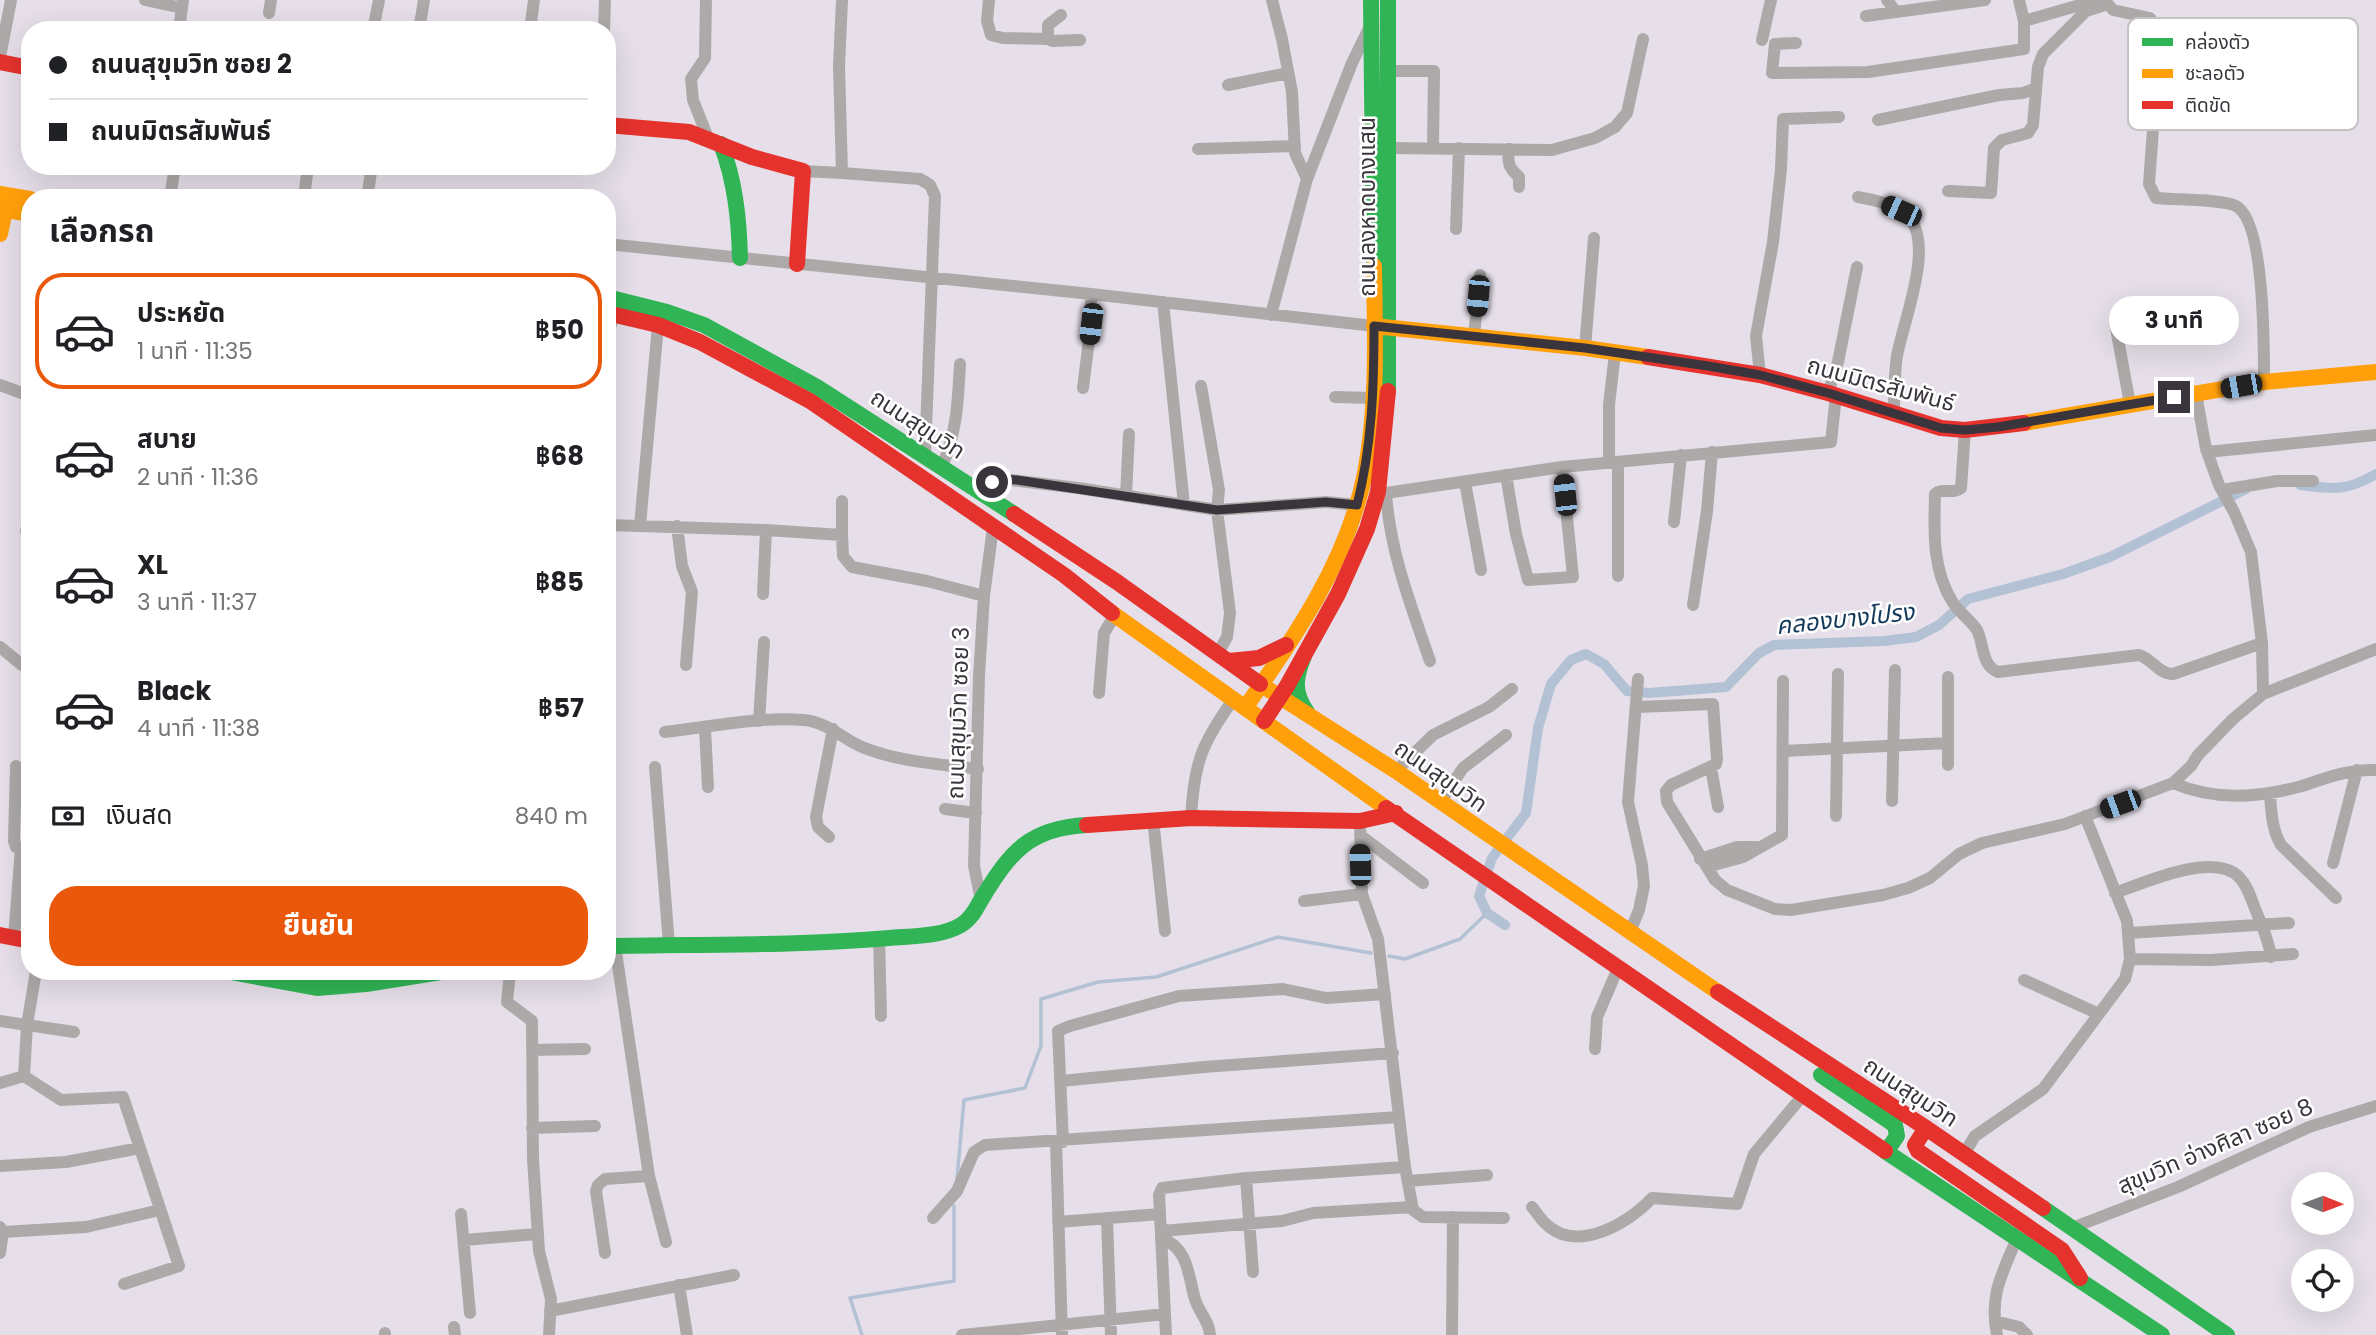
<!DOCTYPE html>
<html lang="th">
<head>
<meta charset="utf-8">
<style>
  body { margin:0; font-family:Poppins,"Noto Sans Thai",sans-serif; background:#f6f6f6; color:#202124; height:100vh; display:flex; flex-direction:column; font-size:26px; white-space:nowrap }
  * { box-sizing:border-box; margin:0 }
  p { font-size:23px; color:#757577 }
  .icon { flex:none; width:38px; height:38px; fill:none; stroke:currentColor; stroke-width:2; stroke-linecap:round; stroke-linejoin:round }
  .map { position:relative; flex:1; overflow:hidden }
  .side { position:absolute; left:21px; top:189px; width:595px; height:791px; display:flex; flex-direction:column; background:#fff; border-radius:28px; box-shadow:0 7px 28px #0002 }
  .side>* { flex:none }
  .banner { position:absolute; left:21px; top:21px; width:595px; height:154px; border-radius:28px; box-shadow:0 7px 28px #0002; display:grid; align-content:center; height:154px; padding:0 28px; background:#fff }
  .needle { width:46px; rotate:91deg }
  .buttons { position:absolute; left:2291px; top:1172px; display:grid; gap:14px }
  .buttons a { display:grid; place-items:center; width:63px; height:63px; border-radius:50%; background:#fff; box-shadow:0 7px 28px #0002; font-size:35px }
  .end { position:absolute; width:32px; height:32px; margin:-16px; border:9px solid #3a353c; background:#fff; box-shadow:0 0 0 4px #fff }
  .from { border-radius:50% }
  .bubble { position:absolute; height:49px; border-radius:24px; background:#fff; box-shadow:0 7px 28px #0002; font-size:23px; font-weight:700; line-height:49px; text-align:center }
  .car { position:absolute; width:21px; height:42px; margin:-21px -10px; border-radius:9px; box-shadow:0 0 5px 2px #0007; background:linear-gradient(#222 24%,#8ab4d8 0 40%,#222 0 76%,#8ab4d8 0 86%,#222 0) }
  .banner b { display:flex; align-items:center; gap:24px; height:66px; font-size:26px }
  .banner b+b { border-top:2px solid #e0e0e0 }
  .banner i { width:18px; height:18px; background:#202124 }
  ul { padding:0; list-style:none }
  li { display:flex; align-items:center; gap:21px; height:116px; margin:0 14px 10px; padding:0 14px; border:4px solid transparent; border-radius:28px }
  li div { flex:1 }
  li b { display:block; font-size:26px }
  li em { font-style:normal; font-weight:700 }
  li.current { border-color:#ea580c }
  li>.icon { width:63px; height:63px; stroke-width:1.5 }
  h2 { padding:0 28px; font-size:32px; line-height:84px }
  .pay { display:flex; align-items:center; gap:18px; height:77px; padding:0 28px; font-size:26px }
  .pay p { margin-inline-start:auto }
  .action { display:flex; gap:14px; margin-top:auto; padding:14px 28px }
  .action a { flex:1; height:80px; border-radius:28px; background:#ea580c; color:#fff; font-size:28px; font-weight:700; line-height:80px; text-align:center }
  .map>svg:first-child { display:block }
</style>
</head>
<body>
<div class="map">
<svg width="2376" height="1335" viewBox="0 0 2376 1335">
  <rect width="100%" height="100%" fill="#e6dfe9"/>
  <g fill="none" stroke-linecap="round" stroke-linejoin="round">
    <!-- stream -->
    <path stroke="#b2c1d3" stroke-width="3.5" d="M1389,956L1405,959L1460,939L1487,913
      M957,1179L964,1100L1025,1088L1041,1046V999L1098,982L1156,977L1278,937L1371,953
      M862,1335L850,1298L954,1281V1206"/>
    <!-- canal -->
    <path stroke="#b2c1d3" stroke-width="10" d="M2300,485C2333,489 2345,492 2376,474
      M1505,925L1487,913L1479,896L1492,858L1526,813L1538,728L1551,684L1571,660L1586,654L1604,664L1627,691L1649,693L1726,687L1759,653L1774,645L1884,641L1916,637L1939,625L1968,599L2063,574L2110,557L2246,489"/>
    <!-- street -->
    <path stroke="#ada9a9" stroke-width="12" d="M145,0L182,8
      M706,0L705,58L691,79L693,100L708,138
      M989,0L987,21L991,35L1003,38L1048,39
      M1272,0L1282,39L1292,92L1295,153L1307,179
      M1887,0L1896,12
      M2108,4L2113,10L2150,18L2160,33L2149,184L2156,198C2175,200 2223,199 2236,206C2265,221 2264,350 2264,382
      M269,13L271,0
      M1061,15L1048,25V39L1052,41L1080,40
      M1866,16L1985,0
      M2024,21L2094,1
      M179,30L183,0
      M373,30L379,0
      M419,30L424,0
      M530,30L534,0
      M604,30L605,0
      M1762,40L1771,0
      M1796,43L1775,44L1772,73L1868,72L2024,49V21L2019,0
      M0,57L11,0
      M1389,71H1434L1433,148
      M1228,85L1288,73
      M1878,120L1999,95L2023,93L2036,88
      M1390,148L1552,150L1595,138L1615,127L1627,113L1643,39
      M1198,149L1295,146
      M1509,149C1507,163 1509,168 1519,177V187
      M803,171L842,173L839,66L842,0
      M842,173L920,179L930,185L935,196L925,456
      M1948,191L1991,193L1994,148L2002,140L2028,133L2033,125L2038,67L2043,54L2086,11L2108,4
      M1858,197C1876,201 1900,204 1911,220C1933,250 1903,322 1897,356C1894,376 1894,395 1894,415
      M170,198L175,166
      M304,198L308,166
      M367,198L372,166
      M1456,229L1459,148
      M607,244L1091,294L1374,326
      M1163,302L1184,505
      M1271,315L1307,179L1352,63L1369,28
      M2115,323L2130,404
      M1474,336L1480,275
      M607,338L614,314
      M1585,348L1594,238
      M1760,375L1756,336L1773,242L1781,169L1783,119L1839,117
      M0,385L30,396
      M1201,386L1219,490L1217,510L1230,613L1227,637L1218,653
      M1083,388L1091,324V294
      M1828,393L1838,362L1857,267
      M2196,394L2206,449L2219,485L2234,512L2251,552L2262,643L2263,694
      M1335,397L1373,398
      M1965,430L1961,488C1953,495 1942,487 1935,494C1934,530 1932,569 1952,601C1958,612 1970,619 1977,630C1984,643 1981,666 1998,672L2139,655C2152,659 2159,674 2173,674L2262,643
      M2207,452L2376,435
      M1609,462V405L1615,353
      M1618,462V576
      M942,466C957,433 958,400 960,364
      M1506,475L1516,534L1528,580L1573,577L1562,467
      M1465,482L1481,570
      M2222,490L2277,481H2313
      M1378,492L1386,493L1562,467L1831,442L1836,395
      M983,493L992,482L1002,479L1078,488L1217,510L1326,502L1357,505
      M1386,493C1390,552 1411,606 1430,661
      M1126,496L1129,434
      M1674,522L1681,455
      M607,525L766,530L842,535L843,556L852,567L927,581L984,596
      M640,526L658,325
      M677,526L682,566L692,592L686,665
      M26,531L30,519
      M842,535V501
      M763,594L766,530
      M1693,605L1707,511L1712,452
      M0,647L22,665L30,668
      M1099,693L1104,633L1115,615
      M1637,707L1713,704L1717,759L1716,764L1671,785L1666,791L1667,802L1715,880L1727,890L1775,909L1791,910L1883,895L1908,888L1930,878L1959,854L1982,843L2065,824L2173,783L2191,766L2198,755L2233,719L2263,694L2376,649
      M759,721L764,642
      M705,728L708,787
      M665,732C708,727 763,716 804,720C827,722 843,739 862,747C899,762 939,764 978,769
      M1783,751L1948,743
      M1948,765V677
      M655,767L669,945
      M1711,768L1718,807
      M1396,771L1433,735L1489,707L1512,689
      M2173,783C2215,801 2258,798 2302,786C2326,778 2349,769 2376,770
      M2270,793C2271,811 2272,830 2281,845L2336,898
      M1892,801L1895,670
      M1440,802L1463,768L1506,735
      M945,809L976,813
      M1836,816L1838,674
      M1191,818C1194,764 1201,744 1233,700
      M1153,819L1165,931
      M1360,821L1362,894L1378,939L1405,1167L1413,1210L1423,1217L1504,1218
      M1360,835L1423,883
      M829,837L818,827L816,817L833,729
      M1700,859L1737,847H1756
      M2333,863L2357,770
      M1707,867L1743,857L1782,835L1783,681
      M2115,893C2144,883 2213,851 2239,877C2248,886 2251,899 2256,911C2262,926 2269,940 2271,957
      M981,900L974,866L979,676L984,596L993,527
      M1304,901L1362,894
      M1630,932L1639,910L1644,886L1642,865L1628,802L1638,679
      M2129,933L2289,923
      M14,938L21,848L16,847L14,841L16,766
      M879,938L881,1016
      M615,945L649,1176L666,1242
      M2130,959L2211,960L2293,954
      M510,971L507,1002L532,1021L533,1159L539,1251L551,1299L549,1335
      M2024,980L2099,1014
      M0,1021L74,1032
      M1595,1049L1597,1017L1618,968
      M532,1050L585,1049
      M24,1076L61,1100L123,1097L179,1266L124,1284
      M1061,1081L1204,1067L1393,1053
      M0,1083L24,1076L27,1025L36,971
      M532,1128L595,1126
      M1056,1142L1062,1335
      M1063,1142L1058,1031L1070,1026L1179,996L1283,989L1326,998L1385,994
      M1964,1154L1975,1136L2043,1089L2125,979L2130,959L2127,921L2085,816
      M0,1166L66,1162L140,1148
      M1246,1178L1253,1272
      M1408,1181L1487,1175
      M1532,1207C1537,1213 1541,1220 1546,1224C1577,1254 1629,1223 1652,1198L1737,1204L1754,1154L1804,1094
      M461,1214L470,1313
      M933,1218L957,1191L974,1152L985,1145L1399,1117
      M1107,1218L1111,1335
      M1058,1222L1160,1214
      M0,1227L3,1232L0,1253
      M2072,1228L2178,1187L2309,1127L2376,1106
      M1161,1231L1282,1221L1313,1213L1412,1207
      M3,1232L86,1227L160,1210
      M1161,1238C1189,1248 1188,1276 1195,1299C1199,1313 1209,1320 1210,1335
      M464,1240L537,1234
      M605,1253L596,1191L598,1185L605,1179L649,1176
      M679,1285L687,1335
      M550,1311L734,1275
      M1995,1321L2019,1327L2027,1335
      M454,1327L455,1335
      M385,1333V1335
      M962,1335L1165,1314
      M1166,1335L1159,1195L1162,1188L1246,1178L1405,1167
      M1452,1335L1453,1217
      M1997,1335C1989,1295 2002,1274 2017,1238"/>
    <!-- fast -->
    <path stroke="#30b455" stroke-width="16" d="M1371,0L1374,266
      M721,144C735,181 739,218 740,258
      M607,297L667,312L704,325L817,387L1014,514
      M1388,391V0
      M1304,656C1295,678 1293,692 1307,712
      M607,946C701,944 795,946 889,938C911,936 941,937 961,925C971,919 976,909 981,900C1010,852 1029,828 1087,825
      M225,971L317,988L366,984L447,971
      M1821,1075L1895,1125L1897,1136L1886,1152
      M1885,1151L2162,1335
      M2043,1208L2227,1335"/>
    <!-- slow -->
    <path stroke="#ff9f0a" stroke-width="16" d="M0,194L30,199
      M0,209L30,214
      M0,234L5,210
      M1374,326L1585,348L1648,357
      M2024,423L2264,382L2376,372
      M1112,613L1386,808
      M1260,684L1396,771L1718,992
      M1245,708C1295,637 1348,560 1365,473C1378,405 1375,335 1374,266"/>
    <!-- jam -->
    <path stroke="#e5322d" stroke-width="16" d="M0,62L30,68
      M607,125L689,132L752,157L803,171L797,264
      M607,313L658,325L700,342L810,401L1064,575L1112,613
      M1648,357L1760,375L1828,393L1941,428L1965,430L2024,423
      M1014,514L1117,582L1260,684
      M1229,661L1259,658L1286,645
      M1264,721L1287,686L1338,594L1367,529L1378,492L1388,391
      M1386,808L1885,1151
      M1087,825L1191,818L1360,821L1396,813
      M0,935L30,941
      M1718,992L1926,1128L2043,1208
      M1926,1128L1915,1145L1918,1151L2062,1250L2080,1278"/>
  </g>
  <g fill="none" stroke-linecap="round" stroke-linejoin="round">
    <!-- route -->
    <path stroke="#3a353c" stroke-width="9" d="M992,482L1002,479L1017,480L1217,510L1326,502L1357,505C1372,446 1374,387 1374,326L1585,348L1708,366L1760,375L1828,393L1941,428L1965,430L1998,427L2174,397"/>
  </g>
  <g text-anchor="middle" stroke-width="5" stroke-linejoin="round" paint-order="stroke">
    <!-- street labels -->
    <g font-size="23" fill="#3a353c" stroke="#fff">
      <text transform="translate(1367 207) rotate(-90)" y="8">ถนนลงหาดบางแสน</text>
      <text transform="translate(1881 384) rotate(15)" y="8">ถนนมิตรสัมพันธ์</text>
      <text transform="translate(918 424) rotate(33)" y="8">ถนนสุขุมวิท</text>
      <text transform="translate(958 713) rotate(-88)" y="8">ถนนสุขุมวิท ซอย 3</text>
      <text transform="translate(1441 776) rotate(35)" y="8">ถนนสุขุมวิท</text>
      <text transform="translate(1911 1092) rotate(33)" y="8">ถนนสุขุมวิท</text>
      <text transform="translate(2215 1146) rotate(-23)" y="8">สุขุมวิท อ่างศิลา ซอย 8</text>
    </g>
    <!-- water labels -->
    <g font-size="24" font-style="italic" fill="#123959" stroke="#fff">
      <text transform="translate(1845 619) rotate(-6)" y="8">คลองบางโปรง</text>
    </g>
  </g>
  <!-- legend -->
  <rect x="2128" y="18" width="230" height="112" rx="10" fill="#fff" stroke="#c4c2c4" stroke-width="2"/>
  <rect x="2142" y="38" width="31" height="8" fill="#30b455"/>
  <rect x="2142" y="69" width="31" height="9" fill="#ff9f0a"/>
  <rect x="2142" y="101" width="31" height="8" fill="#e5322d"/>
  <g font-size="19" fill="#3a353c">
    <text x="2185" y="49">คล่องตัว</text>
    <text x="2185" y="80">ชะลอตัว</text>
    <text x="2185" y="112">ติดขัด</text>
  </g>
</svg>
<div class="buttons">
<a><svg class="needle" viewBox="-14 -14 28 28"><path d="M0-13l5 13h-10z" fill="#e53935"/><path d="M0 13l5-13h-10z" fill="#757577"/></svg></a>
<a><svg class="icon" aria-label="locate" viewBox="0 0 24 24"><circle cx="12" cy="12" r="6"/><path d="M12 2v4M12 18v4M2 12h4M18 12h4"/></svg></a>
</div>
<i class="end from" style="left:992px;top:482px"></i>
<i class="end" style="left:2174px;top:397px"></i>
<div class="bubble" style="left:2109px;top:296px;width:130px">3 นาที</div>
<i class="car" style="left:1901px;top:211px;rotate:294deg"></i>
<i class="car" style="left:1478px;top:296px;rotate:185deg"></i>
<i class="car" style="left:1091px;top:324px;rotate:187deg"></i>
<i class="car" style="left:2241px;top:386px;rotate:260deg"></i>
<i class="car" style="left:1565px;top:495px;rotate:354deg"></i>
<i class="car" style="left:2120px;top:804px;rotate:250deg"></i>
<i class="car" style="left:1360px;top:865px;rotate:358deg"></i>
<div class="banner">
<b><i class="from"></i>ถนนสุขุมวิท ซอย 2</b>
<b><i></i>ถนนมิตรสัมพันธ์</b>
</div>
<section class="side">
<h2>เลือกรถ</h2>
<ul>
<li class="current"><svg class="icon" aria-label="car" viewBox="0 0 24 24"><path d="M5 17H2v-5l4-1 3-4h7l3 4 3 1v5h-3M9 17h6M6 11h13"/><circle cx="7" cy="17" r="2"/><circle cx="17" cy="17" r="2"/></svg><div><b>ประหยัด</b><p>1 นาที · 11:35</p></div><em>฿50</em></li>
<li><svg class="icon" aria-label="car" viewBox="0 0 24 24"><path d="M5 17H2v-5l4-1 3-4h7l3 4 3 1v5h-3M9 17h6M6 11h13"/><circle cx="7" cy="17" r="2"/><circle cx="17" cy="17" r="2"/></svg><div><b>สบาย</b><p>2 นาที · 11:36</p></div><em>฿68</em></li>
<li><svg class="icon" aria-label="car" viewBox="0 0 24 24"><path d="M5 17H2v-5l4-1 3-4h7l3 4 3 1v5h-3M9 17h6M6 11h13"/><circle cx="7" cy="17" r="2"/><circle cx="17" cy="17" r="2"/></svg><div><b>XL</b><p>3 นาที · 11:37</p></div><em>฿85</em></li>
<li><svg class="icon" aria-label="car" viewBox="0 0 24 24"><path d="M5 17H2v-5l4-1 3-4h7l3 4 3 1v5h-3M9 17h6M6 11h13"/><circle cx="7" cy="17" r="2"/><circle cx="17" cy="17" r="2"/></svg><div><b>Black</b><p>4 นาที · 11:38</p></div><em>฿57</em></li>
</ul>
<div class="pay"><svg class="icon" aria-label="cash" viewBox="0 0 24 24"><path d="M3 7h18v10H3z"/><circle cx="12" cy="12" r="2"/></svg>เงินสด<p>840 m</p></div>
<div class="action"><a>ยืนยัน</a></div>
</section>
</div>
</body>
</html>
